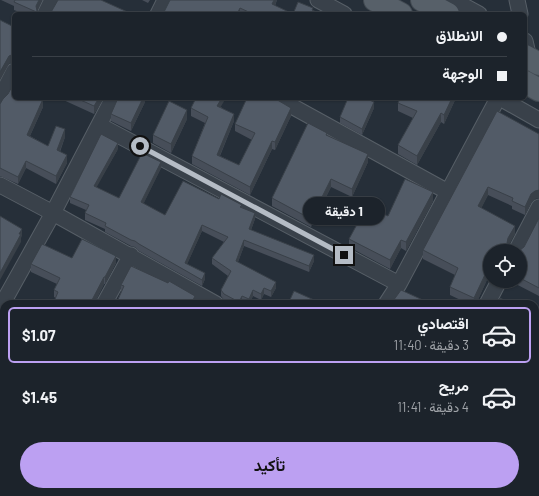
<!DOCTYPE html>
<html lang="ar">
<head>
<meta charset="utf-8">
<style>
  body { margin:0; font-family:Barlow,Vazirmatn,sans-serif; background:#252b33; color:#f1f3f6; direction:rtl; height:100vh; display:flex; flex-direction:column; font-size:15px; white-space:nowrap }
  * { box-sizing:border-box; margin:0 }
  p { font-size:13px; color:#a0a4a9 }
  .icon { flex:none; width:22px; height:22px; fill:none; stroke:currentColor; stroke-width:2; stroke-linecap:round; stroke-linejoin:round }
  .map { position:relative; flex:1; overflow:hidden; direction:ltr }
  .details { position:absolute; left:0px; top:300px; width:539px; height:196px; display:flex; flex-direction:column; background:#1c232b; border-radius:12px 12px 0 0; box-shadow:0 1px 3px #0004,0 0 0 1px #3a4047; direction:rtl }
  .details>* { flex:none }
  .banner { position:absolute; left:12px; top:12px; width:515px; height:88px; border-radius:6px; box-shadow:0 1px 3px #0004,0 0 0 1px #3a4047; direction:rtl; display:grid; align-content:center; height:88px; padding:0 20px; background:#1c232b }
  .tools { position:absolute; left:483px; top:244px; display:grid; gap:8px }
  .tools a { display:grid; place-items:center; width:44px; height:44px; border-radius:50%; background:#1c232b; box-shadow:0 1px 3px #0004,0 0 0 1px #3a4047; font-size:20px }
  .end { position:absolute; width:18px; height:18px; margin:-9px; border:5px solid #b5bcc5; background:#111; box-shadow:0 0 0 2px #111 }
  .from { border-radius:50% }
  .bubble { position:absolute; height:28px; border-radius:14px; background:#1c232b; box-shadow:0 1px 3px #0004,0 0 0 1px #3a4047; font-size:13px; font-weight:700; line-height:28px; text-align:center; direction:rtl }
  .banner b { display:flex; align-items:center; gap:14px; height:38px; font-size:15px }
  .banner b+b { border-top:1px solid #3a4047 }
  .banner i { width:10px; height:10px; background:#f1f3f6 }
  ul { padding:7px 0 0; list-style:none }
  li { display:flex; align-items:center; gap:12px; height:56px; margin:0 8px 6px; padding:0 12px; border:2px solid transparent; border-radius:6px }
  li div { flex:1 }
  li b { display:block; font-size:15px }
  li em { font-style:normal; font-weight:700 }
  li.current { border-color:#bca0f2 }
  li>.icon { width:36px; height:36px; stroke-width:1.5 }
  .primary-button { display:flex; gap:8px; margin-top:auto; padding:8px 20px }
  .primary-button a { flex:1; height:46px; border-radius:24px; background:#bca0f2; color:#111; font-size:16px; font-weight:700; line-height:46px; text-align:center }
  .map>svg:first-child { display:block }
</style>
</head>
<body>
<div class="map">
<svg width="539" height="496" viewBox="0 0 539 496">
  <rect width="100%" height="100%" fill="#262f39"/>
  <g fill="none" stroke-linecap="round" stroke-linejoin="round">
    <!-- street casing -->
    <g stroke="#575f67" stroke-width="17">
      <path id="street" d="M318,0L344,14
        M453,0L479,14
        M517,0L520,14
        M45,14L52,0
        M158,14L165,0
        M525,41L529,58
        M0,98L14,71
        M277,98L448,192
        M500,98L539,120
        M99,125L399,284
        M0,185L53,213L216,304
        M516,251L539,207
        M104,304L131,255
        M386,304L399,284L498,98
        M487,304L499,281
        M0,308L53,213L113,98
        M0,427L4,429
        M120,492L128,496
        M348,492L355,496
        M0,493L4,486
        M106,496L108,492
        M209,496L211,492"/>
    </g>
    <!-- primary casing -->
    <g stroke="#424a52" stroke-width="24">
      <path id="primary" d="M375,0L401,14
        M422,0L448,14
        M525,56L539,64
        M525,82L539,90
        M535,444L539,437
        M535,491L539,484
        M506,496L508,492"/>
    </g>
    <!-- street -->
    <use href="#street" stroke="#39414a" stroke-width="15"/>
    <!-- primary -->
    <use href="#primary" stroke="#576069" stroke-width="22"/>
  </g>
  <!-- wall -->
  <path fill="#474e59" d="M1,0H42L37,11L41,14H24L14,10V6Z
    M142,0H150L148,3Z
    M170,0H277L275,6L293,14H163Z
    M59,98H104L94,114Z
    M145,98V102L131,131L111,121V114Z
    M295,98H301L300,100Z
    M400,98H456L444,124L441,122L417,165L398,154V145L413,118L398,111V103Z
    M0,104L43,107L30,136L48,146L65,137L60,152L67,163L56,184L26,168L18,184L0,176Z
    M221,107L234,121L220,156L239,165L252,140L235,131V124L291,116L275,150L272,149L250,195L192,164V156L205,123L191,116V108Z
    M374,108L362,135L340,123V117Z
    M497,111L535,199L531,203L525,215L512,209V206L488,195L481,208L515,234L490,251V273L476,304H469L450,295V287L455,275L423,259V250Z
    M187,119L171,153L153,143V135Z
    M327,135L368,162L352,197L331,187L311,227L272,206V198Z
    M118,149L96,187L119,198L161,168L143,204L165,215L219,199L242,207L255,219L251,230L314,261L309,272L244,246L238,262L276,288L271,297L264,294L261,300L253,296L249,304H246L242,302L241,304H231L224,300L221,296V290L228,276L212,264V258L224,242L202,231L187,264L205,279L202,286L139,251L135,247L131,246L105,232V229L85,220V213L86,210L70,203V197Z
    M433,201L406,251L401,248L390,269L349,247V239L388,216Z
    M539,218V296L510,281H520V251L524,247Z
    M72,258L116,263L105,284H104L95,302L56,298L54,297V290L57,284L31,272V264Z
    M121,285L195,304H116L121,292Z
    M0,332L4,334V415L0,413Z
    M0,432L4,434L3,467L0,466Z
    M49,492H98V494L101,496H51L49,495Z
    M140,492H201L199,496H148Z
    M362,492H397L395,496H365L364,495Z"/>
  <!-- shaded-wall -->
  <path fill="#394048" d="M39,0H42L37,12L36,6Z
    M274,0H277L272,12V4Z
    M240,8V14H237Z
    M14,54V62L9,64L0,80V72L9,56Z
    M99,98H104L94,114V106Z
    M143,98H145V102L131,131V123Z
    M222,98H226L217,113V106Z
    M452,98H456L444,124V115Z
    M43,99V107L27,142V135Z
    M374,102V108L362,135V129Z
    M291,108V116L275,150V142Z
    M187,110V119L171,153V144Z
    M441,113V122L417,165V156Z
    M234,114V121L217,162V155Z
    M65,129V137L57,158V150Z
    M272,141V149L250,195V187Z
    M118,143V149L94,192V186Z
    M368,154V162L352,197V189Z
    M67,155V163L56,184V176Z
    M26,161V168L18,184V177Z
    M161,162V168L141,209V202Z
    M331,179V187L311,227V219Z
    M488,187V195L478,215V206Z
    M539,190V198L535,199L531,203L525,215V207L531,194L535,191Z
    M433,192V201L406,251V242Z
    M255,213V219L249,235V229Z
    M202,225V231L185,269V263Z
    M515,226V234L508,247L507,243L508,238Z
    M22,229V236L21,238V242L0,280V273Z
    M244,240V246L236,267V261Z
    M401,240V248L390,269V260Z
    M314,255V261L309,272V266Z
    M116,256V263L105,284V277Z
    M490,264V273L476,304H474V298Z
    M205,273V279L202,286V280Z
    M104,277V284L94,304L92,300Z
    M276,282V288L271,297V291Z
    M264,288V294L261,300V294Z
    M253,290V296L249,304V299Z
    M195,296V304H191Z
    M242,296V302L241,304H239V302Z
    M539,374V383L535,391V382Z
    M4,458V466L3,467V460Z
    M197,492H201L199,496H195Z
    M255,492H258L257,496H253Z
    M289,492H292L291,496L289,494Z
    M385,492H386V496H383Z
    M393,492H397L395,496H393Z"/>
  <!-- building -->
  <path fill="#525b67" stroke="#394048" d="M15,0H39L36,6L37,11L41,14L14,2Z
    M58,0H101L132,14H49H50Z
    M170,0H274L272,4L293,14H253L240,8L237,14H163Z
    M298,2L313,8L312,10L321,14H293Z
    M0,20L14,27V54L9,56L0,72Z
    M14,83V98H41L43,99L27,135L48,146L56,126L65,129L57,150L67,155L56,176L26,161L18,177L0,168V104L3,99L8,94Z
    M76,98H99L94,106Z
    M118,98H143L131,123L111,114Z
    M196,98H222L217,106L234,114L217,155L239,165L255,133L235,124L247,98H274L291,108L275,142L272,141L250,187L192,156L208,117L191,108Z
    M348,98H365L374,102L362,129L340,117Z
    M400,98H452L444,115L441,113L417,156L398,145L417,111L398,103Z
    M169,101L187,110L171,144L153,135Z
    M497,111L539,134V190L535,191L531,194L525,207L512,201L513,198L488,187L478,206L515,226L508,238L507,243L509,248L512,250L514,251H490V264L474,298L450,287L458,268L423,250Z
    M308,123L327,133L326,135L368,154L352,189L331,179L311,219L272,198Z
    M101,134L118,143L94,186L119,198L142,153L161,162L141,202L165,215L183,181L219,199L221,194L242,205L240,207L255,213L249,229L314,255L309,266L244,240L236,261L276,282L271,291L264,288L261,294L253,290L249,299L242,296L239,302L224,294L221,290L231,271L212,258L228,237L202,225L185,263L205,273L202,280L139,244L135,241L131,240L105,226L106,223L85,213L89,205L70,197Z
    M405,179L433,192L406,242L401,240L390,260L349,239L367,206L388,216Z
    M0,216L22,229L19,234H21L0,273Z
    M539,218V288L520,278V251H518L520,250L524,247Z
    M82,239L116,256L105,277H104L92,300L99,304H53L58,292L54,290L60,278L31,264L42,244L72,258Z
    M131,266L168,283L169,281L195,296L191,304H155L153,303V304H116L124,286L121,285Z
    M401,290L425,301L423,304H388L393,301Z
    M294,291L323,304H288Z
    M500,298L512,304H497Z
    M539,309V374L535,382V314H536Z
    M0,332L4,334V407L0,405Z
    M0,432L4,434V458L3,460L0,458Z
    M56,492H98V494L101,496H63Z
    M156,492H197L195,496H160L155,494Z
    M229,492H255L253,496H227Z
    M261,492H289V494L292,496H265L260,494Z
    M373,492H385L383,496H380Z"/>
  <g fill="none" stroke-linecap="round" stroke-linejoin="round">
    <!-- route -->
    <path stroke="#b5bcc5" stroke-width="5" d="M140,146L344,255"/>
  </g>
</svg>
<div class="tools">
<a><svg class="icon" aria-label="locate" viewBox="0 0 24 24"><circle cx="12" cy="12" r="6"/><path d="M12 2v4M12 18v4M2 12h4M18 12h4"/></svg></a>
</div>
<i class="end from" style="left:140px;top:146px"></i>
<i class="end" style="left:344px;top:255px"></i>
<div class="bubble" style="left:303px;top:197px;width:82px">1 دقيقة</div>
<div class="banner">
<b><i class="from"></i>الانطلاق</b>
<b><i></i>الوجهة</b>
</div>
<section class="details">
<ul>
<li class="current"><svg class="icon" aria-label="car" viewBox="0 0 24 24"><path d="M5 17H2v-5l4-1 3-4h7l3 4 3 1v5h-3M9 17h6M6 11h13"/><circle cx="7" cy="17" r="2"/><circle cx="17" cy="17" r="2"/></svg><div><b>اقتصادي</b><p>3 دقيقة · 11:40</p></div><em>$1.07</em></li>
<li><svg class="icon" aria-label="car" viewBox="0 0 24 24"><path d="M5 17H2v-5l4-1 3-4h7l3 4 3 1v5h-3M9 17h6M6 11h13"/><circle cx="7" cy="17" r="2"/><circle cx="17" cy="17" r="2"/></svg><div><b>مريح</b><p>4 دقيقة · 11:41</p></div><em>$1.45</em></li>
</ul>
<div class="primary-button"><a>تأكيد</a></div>
</section>
</div>
</body>
</html>
